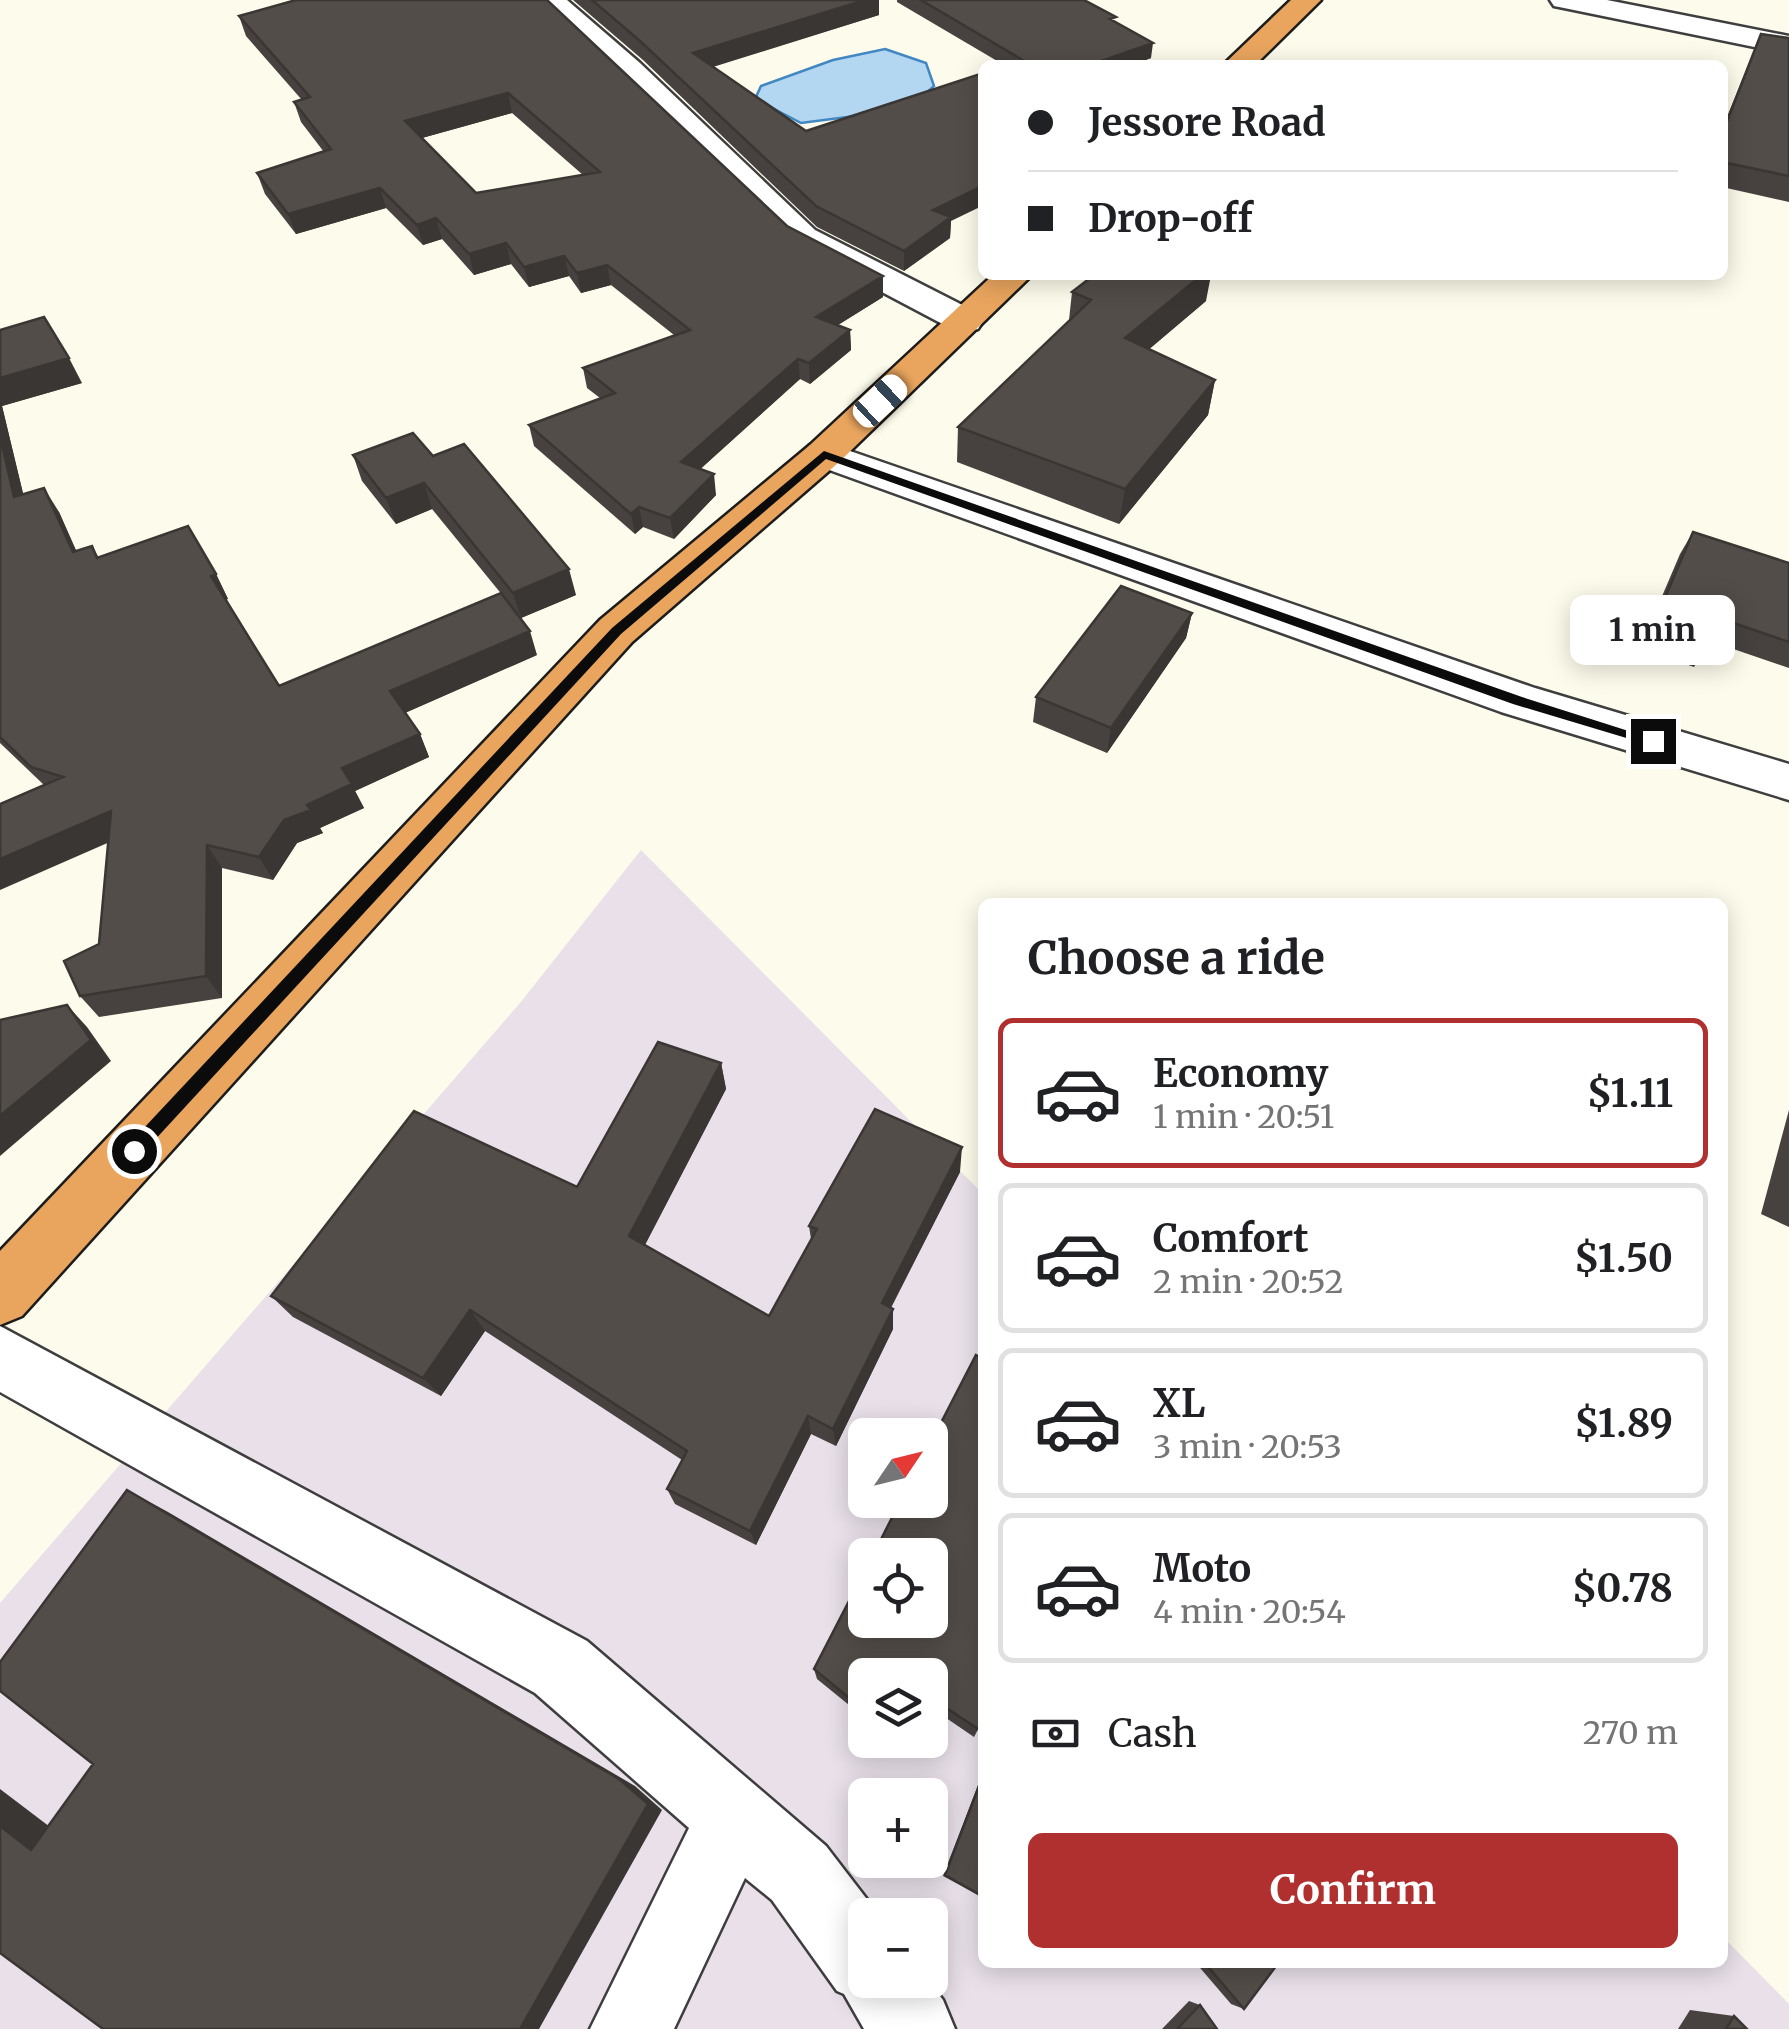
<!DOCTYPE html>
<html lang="en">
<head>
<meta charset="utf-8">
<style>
  body { margin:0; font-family:Merriweather,serif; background:#f2f2f2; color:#202124; height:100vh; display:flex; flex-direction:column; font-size:38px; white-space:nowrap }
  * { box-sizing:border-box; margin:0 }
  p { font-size:32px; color:#757577 }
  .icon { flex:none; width:55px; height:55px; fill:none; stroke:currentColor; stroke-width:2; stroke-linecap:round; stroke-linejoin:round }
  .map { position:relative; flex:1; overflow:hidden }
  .sheet { position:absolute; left:978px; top:898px; width:750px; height:1070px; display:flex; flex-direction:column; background:#fff; border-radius:15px; box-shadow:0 5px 25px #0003 }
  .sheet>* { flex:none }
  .hud { position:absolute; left:978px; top:60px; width:750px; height:220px; border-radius:15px; box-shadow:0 5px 25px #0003; display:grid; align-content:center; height:220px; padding:0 50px; background:#fff }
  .needle { width:65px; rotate:55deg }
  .buttons { position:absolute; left:848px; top:1418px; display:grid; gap:20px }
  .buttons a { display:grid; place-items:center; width:100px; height:100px; border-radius:15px; background:#fff; box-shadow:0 5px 25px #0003; font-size:50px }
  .end { position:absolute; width:45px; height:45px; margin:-22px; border:12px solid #0b0b0b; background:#fff; box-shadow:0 0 0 5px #fff }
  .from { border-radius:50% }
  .bubble { position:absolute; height:70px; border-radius:15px; background:#fff; box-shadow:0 5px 25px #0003; font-size:32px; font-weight:700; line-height:70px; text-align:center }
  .car { position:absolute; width:30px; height:60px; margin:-30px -15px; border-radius:12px; box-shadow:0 0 8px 2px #0007; background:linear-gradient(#fff 24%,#345 0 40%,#fff 0 76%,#345 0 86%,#fff 0) }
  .hud b { display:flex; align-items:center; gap:35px; height:95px; font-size:38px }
  .hud b+b { border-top:2px solid #e0e0e0 }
  .hud i { width:25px; height:25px; background:#202124 }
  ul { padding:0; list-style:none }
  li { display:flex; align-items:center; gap:30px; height:150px; margin:0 20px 15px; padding:0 30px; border:5px solid #e0e0e0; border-radius:15px }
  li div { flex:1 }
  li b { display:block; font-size:38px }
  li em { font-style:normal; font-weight:700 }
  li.current { border-color:#b0302f }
  li>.icon { width:90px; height:90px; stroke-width:1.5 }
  h2 { padding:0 50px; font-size:45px; line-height:120px }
  .pay { display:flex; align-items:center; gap:25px; height:110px; padding:0 50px; font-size:38px }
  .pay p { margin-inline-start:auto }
  .action { display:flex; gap:20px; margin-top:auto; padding:20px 50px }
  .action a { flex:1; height:115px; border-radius:15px; background:#b0302f; color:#fff; font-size:40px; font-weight:700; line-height:115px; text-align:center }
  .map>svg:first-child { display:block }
</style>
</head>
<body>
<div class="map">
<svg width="1789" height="2029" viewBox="0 0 1789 2029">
  <rect width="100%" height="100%" fill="#fdfbeb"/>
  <!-- industrial -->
  <path fill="#e9e0ea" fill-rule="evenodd" d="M641,850L982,1193V1962H1722L1723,1937L1789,2004V2029H0V1603L520,1003ZM865,1435H930V1500H865ZM865,1555H930V1620H865ZM865,1675H930V1740H865ZM865,1795H930V1860H865ZM865,1915H930V1980H865Z"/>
  <!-- water -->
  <path fill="#b4d7f1" stroke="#4187c2" stroke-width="2.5" d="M885,49L926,63L934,86L909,109L801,123L755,99L761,86L833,60Z"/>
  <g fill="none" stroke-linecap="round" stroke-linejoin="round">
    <!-- street casing -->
    <g stroke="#3e3e3e" stroke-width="5">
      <path id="street" d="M536,0H567L640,63L815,230L978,313L983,321L978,329L965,332L952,329L791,244Z
        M1550,0H1607L1789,36V54L1564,8L1554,6Z
        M824,442L1535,688L1789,764V800L1501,712L810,463L804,454L810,445Z
        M0,1326L587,1641L826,1846L879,1915H865V1980H928L943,2000L955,2029H864L844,1994L837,1991L772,1900L745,1878L674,2029H590L689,1828L535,1693L0,1392Z"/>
    </g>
    <!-- highway casing -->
    <g stroke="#1c1c1c" stroke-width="5">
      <path id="highway" d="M1291,0H1321L1255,65H1223Z
        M993,275H1032L838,463L632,642L22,1316L0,1325V1251L600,620L810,445Z"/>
    </g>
    <!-- street -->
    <use href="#street" fill="#fff" fill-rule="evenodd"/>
    <!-- highway -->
    <use href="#highway" fill="#e9a55e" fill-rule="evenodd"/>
  </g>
  <!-- wall -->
  <path fill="#47423f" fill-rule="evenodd" d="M547,0L787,226L883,297L838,325L850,330L851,350L810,384L800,379L700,469L716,495L674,539L643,527L635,534L534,446L529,425L600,398L587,388L583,368L674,335L611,285L581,293L569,276L529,287L511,264L474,275L442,239L423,245L386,208L296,234L265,194L257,173L324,152L301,122L294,102L302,100L246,36L239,16ZM512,113L583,175L476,193L422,138Z
    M573,0H879V15L713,67L806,131L951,221L950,238L904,271L817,227L643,60Z
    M897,0H1084L1115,22L1151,58L1132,65H1004L897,2Z
    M1761,34L1789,38V202L1722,187V129Z
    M1072,292L1206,301L1149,349L1215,380L1208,415L1119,524L957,462L958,427L1069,320Z
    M0,330L82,383L2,406L23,494L59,512L76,551L92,546L99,558L216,574L228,599L225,600L279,686L537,655L405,713L420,734L429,757L355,791L364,808L320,828L323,833L297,843L273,880L222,868V998L99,1017L80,996L99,944L109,842L44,785L0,743Z
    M353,455L433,456L576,595L521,618L432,509L396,524L362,481Z
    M1693,532L1789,563V668L1710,641L1694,667L1640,648L1680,554Z
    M1192,613L1186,638L1107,753L1033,722L1036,697Z
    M721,1063L726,1089L645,1245L769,1316L811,1239L809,1226L960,1172L891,1308L893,1309V1329L836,1446L811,1434L756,1545L675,1504L667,1489L682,1460L485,1331L441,1396L293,1317L271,1296L577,1187Z
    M1789,1110V1227L1761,1214Z
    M865,1570L982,1722L974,1737L930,1707V1675H865V1718L817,1679L814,1669Z
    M982,1775V1897L943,1876Z
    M1195,1962H1279L1244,2009L1231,2004Z
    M1189,2001L1200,2005L1217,2029H1162Z
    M1690,2010L1734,2016L1747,2029H1678Z"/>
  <!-- shaded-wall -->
  <path fill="#3a3633" d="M865,0H879V15L695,72L693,53Z
    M1153,43L1151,58L1132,65H1090Z
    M508,93L512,113L411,141L405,121Z
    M982,186V206L951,221L950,238L904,271V251L933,210Z
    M380,188L386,208L296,234L288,214Z
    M436,218L442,239L423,245L417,225Z
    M506,243L511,264L474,275L469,254Z
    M564,256L569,276L529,287L524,267Z
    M607,265L611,285L581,293L577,273Z
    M1202,275H1211L1206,301L1120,374L1125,338Z
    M883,276V297L817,338L816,317Z
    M850,330L851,350L810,384L809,363Z
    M69,358L82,383L2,406L30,522L14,497L0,436V378Z
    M798,359L800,379L685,483L681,462Z
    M1215,380L1208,415L1119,524L1125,489Z
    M714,474L716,495L674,539L670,518Z
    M424,483L432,509L396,524L386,498Z
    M44,488L59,512L88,577L73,552Z
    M639,507L643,527L635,534L631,514Z
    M569,569L576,595L521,618L513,593Z
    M216,574L228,599L223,600L211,576Z
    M1192,613L1186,638L1107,753L1111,728Z
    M530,631L537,655L400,715L390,691Z
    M420,734L429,757L355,791L364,808L320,828L323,833L297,843L273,880L259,857L284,820L307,805L342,768Z
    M111,811L128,834L0,890V859Z
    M207,845L222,868V998L206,976Z
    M67,1005L87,1027L111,1061L0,1156V1116Z
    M721,1063L726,1089L638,1258L629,1236Z
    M962,1147L960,1172L882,1324V1303Z
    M893,1309V1329L836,1446L833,1429Z
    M470,1310L485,1331L441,1396L423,1378Z
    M808,1416L811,1434L756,1545L750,1531Z
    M127,1490L168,1512L635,1786L662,1810L539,2029H520Z
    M0,1789L83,1852L31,1850L0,1826Z"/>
  <!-- building -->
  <path fill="#534d49" stroke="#3a3633" stroke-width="2.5" fill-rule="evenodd" d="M296,0H547L787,226L883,276L816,317L850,330L809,363L798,359L681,462L714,474L670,518L639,507L631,514L529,425L615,393L583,368L690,330L607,265L577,273L564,256L524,267L506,243L469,254L436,218L417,225L380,188L288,214L257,173L331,149L294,102L310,97L239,16ZM508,93L600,172L476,193L405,121Z
    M592,0H865L693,53L806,131L980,74L982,75V186L933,210L951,217L904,251L816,206L640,41Z
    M921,0H1084L1116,17L1110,19L1153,43L1090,65H1031Z
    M1761,34L1789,38V176L1722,162V134Z
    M1094,275H1202L1125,338L1215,380L1125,489L958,427L1091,300L1072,292Z
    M44,317L69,358L0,378V330Z
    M413,433L433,456L464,444L569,569L513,593L424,483L386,498L353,455Z
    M0,436L14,497L44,488L73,552L92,546L97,558L188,526L216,574L211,576L279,686L501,593L530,631L390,691L420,734L342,768L352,784L307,805L311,810L284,820L259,857L207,845L206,976L80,996L64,961L99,944L111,811L0,859V804L63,777L31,767L0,737Z
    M1693,532L1789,563V642L1719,618L1708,646L1653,626Z
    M1121,586L1192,613L1111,728L1036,697Z
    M67,1005L91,1040L0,1116V1020Z
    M658,1042L721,1063L629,1236L769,1316L817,1229L809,1226L875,1109L962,1147L882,1303L893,1309L833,1429L808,1416L750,1531L667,1489L687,1451L470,1310L423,1378L271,1296L414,1111L577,1187Z
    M976,1355L982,1358V1721L978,1729L930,1697V1675H865V1711L814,1669L865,1570V1620H930V1555H873L901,1500H930V1444Z
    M127,1490L619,1779L648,1804L520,2029H103L0,1953V1826L31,1850L93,1764L0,1691V1662Z
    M982,1778V1896L945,1875Z
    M1204,1962H1279L1244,2009Z
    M1200,2005L1217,2029H1177Z
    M1734,2016L1747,2029H1726Z"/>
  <!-- route -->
  <path fill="#0b0b0b" d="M824,451L1522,697L1660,741L1653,746L1513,704L826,459L621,634L140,1156H128V1145L612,628Z"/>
</svg>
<div class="buttons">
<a><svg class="needle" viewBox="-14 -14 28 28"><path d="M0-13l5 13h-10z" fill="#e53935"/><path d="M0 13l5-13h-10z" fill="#757577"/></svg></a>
<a><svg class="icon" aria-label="locate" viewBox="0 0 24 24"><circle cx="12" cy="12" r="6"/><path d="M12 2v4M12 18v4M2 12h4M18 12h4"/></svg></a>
<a><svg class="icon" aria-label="layers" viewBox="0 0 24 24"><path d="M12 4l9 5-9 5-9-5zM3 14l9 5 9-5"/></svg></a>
<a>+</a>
<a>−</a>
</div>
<i class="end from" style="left:134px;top:1151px"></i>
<i class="end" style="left:1653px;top:741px"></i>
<div class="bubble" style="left:1570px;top:595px;width:165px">1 min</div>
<i class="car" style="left:880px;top:401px;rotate:47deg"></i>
<div class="hud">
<b><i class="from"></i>Jessore Road</b>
<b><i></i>Drop-off</b>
</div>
<section class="sheet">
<h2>Choose a ride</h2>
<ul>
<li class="current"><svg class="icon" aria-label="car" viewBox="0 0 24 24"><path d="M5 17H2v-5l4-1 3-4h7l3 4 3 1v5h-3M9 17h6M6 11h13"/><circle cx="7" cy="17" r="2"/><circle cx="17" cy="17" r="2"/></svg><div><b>Economy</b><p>1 min · 20:51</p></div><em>$1.11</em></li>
<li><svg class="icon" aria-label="car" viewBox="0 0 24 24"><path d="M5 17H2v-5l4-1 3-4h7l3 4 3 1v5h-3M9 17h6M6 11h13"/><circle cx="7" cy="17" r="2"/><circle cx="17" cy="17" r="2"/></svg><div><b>Comfort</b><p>2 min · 20:52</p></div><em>$1.50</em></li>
<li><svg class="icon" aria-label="car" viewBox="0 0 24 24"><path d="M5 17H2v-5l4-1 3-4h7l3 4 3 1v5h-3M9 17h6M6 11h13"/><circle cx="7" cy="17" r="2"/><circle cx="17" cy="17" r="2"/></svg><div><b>XL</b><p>3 min · 20:53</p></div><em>$1.89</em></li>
<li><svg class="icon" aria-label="car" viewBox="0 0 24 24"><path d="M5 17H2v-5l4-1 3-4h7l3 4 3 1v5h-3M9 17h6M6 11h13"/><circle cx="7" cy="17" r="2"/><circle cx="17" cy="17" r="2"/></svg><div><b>Moto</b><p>4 min · 20:54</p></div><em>$0.78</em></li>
</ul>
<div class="pay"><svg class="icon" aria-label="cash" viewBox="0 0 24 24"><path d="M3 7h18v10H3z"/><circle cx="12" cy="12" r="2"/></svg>Cash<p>270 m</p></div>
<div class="action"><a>Confirm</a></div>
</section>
</div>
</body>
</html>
